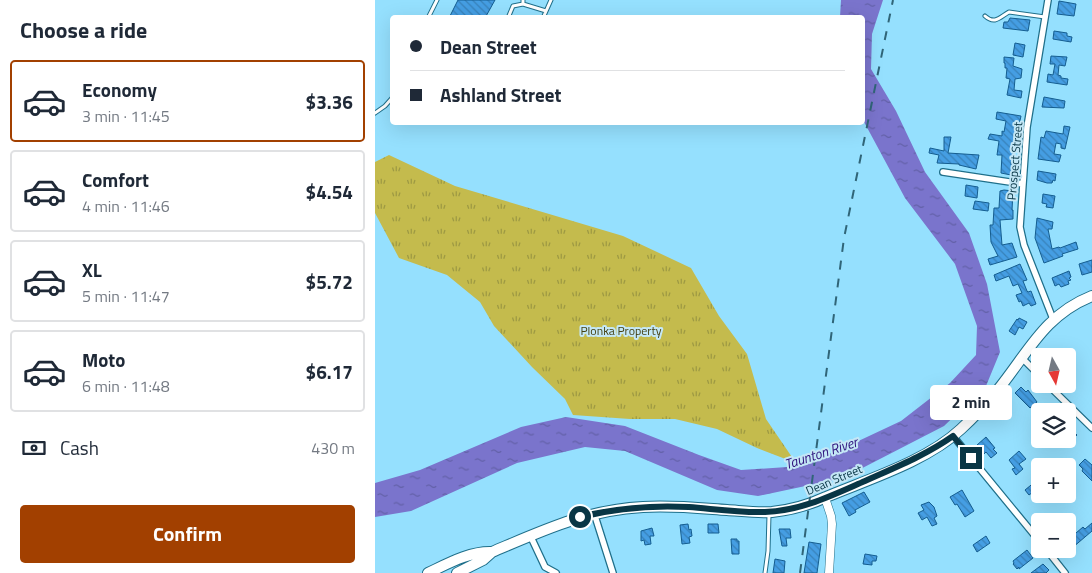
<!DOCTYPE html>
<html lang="en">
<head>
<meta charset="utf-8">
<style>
  body { margin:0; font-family:"Titillium Web",sans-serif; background:#f2f2f3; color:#1f2937; height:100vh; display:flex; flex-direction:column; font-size:19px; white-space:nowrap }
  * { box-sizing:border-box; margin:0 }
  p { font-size:16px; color:#747a83 }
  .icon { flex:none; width:28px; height:28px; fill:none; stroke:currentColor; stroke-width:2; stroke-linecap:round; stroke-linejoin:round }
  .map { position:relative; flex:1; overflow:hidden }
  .side { display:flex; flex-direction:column; background:#fff; width:375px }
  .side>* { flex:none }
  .guide { position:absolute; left:15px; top:15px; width:475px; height:110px; border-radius:5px; box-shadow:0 5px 20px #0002; display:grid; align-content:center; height:110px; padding:0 20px; background:#fff }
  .needle { width:32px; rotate:172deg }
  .buttons { position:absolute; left:656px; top:348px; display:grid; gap:10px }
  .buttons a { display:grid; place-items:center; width:45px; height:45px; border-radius:5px; background:#fff; box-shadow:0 5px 20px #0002; font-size:25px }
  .end { position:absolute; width:22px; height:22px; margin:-11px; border:6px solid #093645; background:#fff; box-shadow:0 0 0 2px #fff }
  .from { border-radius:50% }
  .bubble { position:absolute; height:35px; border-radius:5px; background:#fff; box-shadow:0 5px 20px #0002; font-size:16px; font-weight:700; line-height:35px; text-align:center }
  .guide b { display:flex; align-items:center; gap:18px; height:48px; font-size:19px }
  .guide b+b { border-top:1px solid #e0e1e3 }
  .guide i { width:12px; height:12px; background:#1f2937 }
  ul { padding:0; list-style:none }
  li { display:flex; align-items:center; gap:15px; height:82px; margin:0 10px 8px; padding:0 10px; border:2px solid #e0e1e3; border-radius:5px }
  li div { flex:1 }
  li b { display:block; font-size:19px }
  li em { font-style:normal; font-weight:700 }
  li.selected { border-color:#a24000 }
  li>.icon { width:45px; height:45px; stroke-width:1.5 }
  h2 { padding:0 20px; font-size:22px; line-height:60px }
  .pay { display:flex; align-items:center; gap:12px; height:55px; padding:0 20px; font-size:19px }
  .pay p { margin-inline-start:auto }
  .button { display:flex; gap:10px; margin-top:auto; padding:10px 20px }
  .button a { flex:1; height:58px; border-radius:5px; background:#a24000; color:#fff; font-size:20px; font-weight:700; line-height:58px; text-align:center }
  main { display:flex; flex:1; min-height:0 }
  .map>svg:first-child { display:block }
</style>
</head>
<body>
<main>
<section class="side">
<h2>Choose a ride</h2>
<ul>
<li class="selected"><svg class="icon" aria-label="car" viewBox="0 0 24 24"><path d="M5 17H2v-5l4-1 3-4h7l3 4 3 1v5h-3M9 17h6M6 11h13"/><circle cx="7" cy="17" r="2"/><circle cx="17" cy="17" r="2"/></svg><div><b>Economy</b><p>3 min · 11:45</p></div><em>$3.36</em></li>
<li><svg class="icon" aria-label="car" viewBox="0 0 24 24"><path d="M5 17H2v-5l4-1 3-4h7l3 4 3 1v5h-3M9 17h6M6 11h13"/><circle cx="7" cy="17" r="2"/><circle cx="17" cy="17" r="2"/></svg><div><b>Comfort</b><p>4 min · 11:46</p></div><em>$4.54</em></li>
<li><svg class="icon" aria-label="car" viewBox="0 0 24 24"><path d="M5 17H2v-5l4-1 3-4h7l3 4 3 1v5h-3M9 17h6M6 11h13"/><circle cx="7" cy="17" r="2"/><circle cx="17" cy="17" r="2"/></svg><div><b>XL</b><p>5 min · 11:47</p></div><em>$5.72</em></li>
<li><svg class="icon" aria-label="car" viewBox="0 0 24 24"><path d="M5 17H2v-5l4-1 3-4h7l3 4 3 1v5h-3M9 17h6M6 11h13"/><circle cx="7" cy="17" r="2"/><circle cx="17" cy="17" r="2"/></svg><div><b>Moto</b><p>6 min · 11:48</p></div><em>$6.17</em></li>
</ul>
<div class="pay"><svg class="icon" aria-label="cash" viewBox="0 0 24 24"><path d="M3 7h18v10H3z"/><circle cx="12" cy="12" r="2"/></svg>Cash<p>430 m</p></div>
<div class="button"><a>Confirm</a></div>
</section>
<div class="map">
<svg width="717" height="573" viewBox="0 0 717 573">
  <defs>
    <pattern id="grass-tufts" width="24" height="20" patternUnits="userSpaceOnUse" patternTransform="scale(1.25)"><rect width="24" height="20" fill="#c4bb4d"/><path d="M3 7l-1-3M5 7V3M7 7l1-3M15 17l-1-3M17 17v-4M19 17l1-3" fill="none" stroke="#9d9942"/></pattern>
    <pattern id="water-ripples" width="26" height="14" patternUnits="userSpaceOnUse" patternTransform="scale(1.25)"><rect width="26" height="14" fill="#7a74cc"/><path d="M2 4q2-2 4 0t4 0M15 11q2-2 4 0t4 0" fill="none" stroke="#6260a7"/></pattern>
    <pattern id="building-back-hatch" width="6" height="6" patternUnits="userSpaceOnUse" patternTransform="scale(1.25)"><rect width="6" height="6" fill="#459ee3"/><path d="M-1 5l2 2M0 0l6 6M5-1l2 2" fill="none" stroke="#3882ba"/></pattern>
  </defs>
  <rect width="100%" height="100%" fill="#95e0fe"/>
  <!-- grass -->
  <path fill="url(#grass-tufts)" d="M14,155L80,186L248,236L316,268L344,316L372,354L391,419L421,463L382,448L342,429L300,419H255L198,415L190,399L157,367L119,326L105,302L72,275L24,258L0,213V162Z"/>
  <!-- water -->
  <path fill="url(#water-ripples)" d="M466,0H508L497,34L496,69L521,111L550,172L594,233L612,284L625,352L611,386L569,426L468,478L383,496L342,490L250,451L210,447L142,463L36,511L0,517V483L45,470L146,427L191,417L250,426L324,455L366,470L412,467L460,452L526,421L575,383L601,355L602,326L580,264L530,198L488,120V18L465,17Z"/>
  <!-- building -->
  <path fill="url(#building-back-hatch)" stroke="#145d90" d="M83,0H120L110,18H74Z
    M684,1L701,4L699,16L682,14Z
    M635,18L655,20L653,31L628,28L629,22H633Z
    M679,31L692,33V36L697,37L696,42L678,39Z
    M640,43L650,45L648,57L638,55Z
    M676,56L692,57L690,66L684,65L683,75L686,76V78L693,79L692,85L672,82L673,74L678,75L680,64H675Z
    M629,57L639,58L638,66L647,69L646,78L640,79L639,90L647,91L646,98L632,95L635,79L631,78L632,68H630V63H629Z
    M669,97L690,101L689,108L667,107Z
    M622,112L646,116L644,125L642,124L636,165H638L636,175L626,173L627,155H622L624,141L613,139L615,134L627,136V131L629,132L631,121L621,119Z
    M689,126L695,127L690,149L686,148V144L681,143L679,154L686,155L684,162L663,159L666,137L669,138L671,131L688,134Z
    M569,137H576L573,153L604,155L601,169L584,165V164L562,163L564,155L554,153L555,148L569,151Z
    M663,171L681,174L680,181L678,180L677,183H672L662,180Z
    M591,185L603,187L602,198L590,196Z
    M629,190L638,191L637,210H638V219L625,220L627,245L637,243L642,257L615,265L613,259L623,256L616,242L615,225H618L619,208H624L625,191Z
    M668,194L680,196L678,208L671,207L672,204L667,203Z
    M600,201L614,203L613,211L598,209Z
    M662,218L678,222L677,229H673L677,249L684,247L685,248L701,242L703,249L687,254L688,256L669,263L660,238Z
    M717,260V272L707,275L704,264Z
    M645,264L652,280L648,281L652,291L653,292L656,291L661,304L656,306L654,303L648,306L646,301L644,302L641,295L647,293L643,284L638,286L634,276L621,281L619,275Z
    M694,271L696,277L694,278L696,280L693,281L694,284L686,287L684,284L680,286L677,278Z
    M644,318L652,322L648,329L644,327L640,335L634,331L642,319L643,320Z
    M646,387L651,392L653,390L662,402L655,408L640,393Z
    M692,425L702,435L696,441L692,437Z
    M611,437L620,448L618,449L622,453L616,458L611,452L609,454L602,445Z
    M644,451L651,459L644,464L648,469L641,475L637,469L640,468L634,460Z
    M710,459L717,465V481L707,471L708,469L704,465Z
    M661,481L664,485L661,488L662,489L654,495L650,490Z
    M587,490L599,511L590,517L582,504L580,505L575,497Z
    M489,492L495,502L480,510L481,512L474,516L467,503Z
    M554,502L559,507L562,516L559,518L562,524L557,526L552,517L547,520L543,513L549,510L546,505Z
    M717,523V531L697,548L695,545L692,546V536L699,531L701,533L708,527L710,529Z
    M313,524L314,530L316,529L317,536L314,537L315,543L307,544L305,525Z
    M333,524H343L344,533H333Z
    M277,528L279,536H275L276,544L270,545L269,540L266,541V531Z
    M404,529H415L416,538H411L412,546H407Z
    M611,536L615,543L602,552L598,545Z
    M356,539H362V541H364V554H357Z
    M434,542L446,544L442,573H429Z
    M652,550L658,558L644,569V567L642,569L638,564L639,563L638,561Z
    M490,554L502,556L501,561H497V565L488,564Z
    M400,559L410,561L409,573H398Z
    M668,564L674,570L671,573H656Z"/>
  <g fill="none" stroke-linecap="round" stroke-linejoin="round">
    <!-- lane casing -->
    <g stroke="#1f6f8a" stroke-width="5">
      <path id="lane" d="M148,0V4L171,11
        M610,16C620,25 625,17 634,12L670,17
        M53,18L62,0
        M133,18L138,6L148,4
        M168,18L176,0
        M0,113L10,106L18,97
        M390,573L393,551L394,515"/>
    </g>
    <!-- street casing -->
    <g stroke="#1f6f8a" stroke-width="8">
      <path id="street" d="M673,0L652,127L645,227L649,245L678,319
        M568,172L648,184
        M646,357L665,376
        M672,384L717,428
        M578,436L665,542
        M219,513L238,573
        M155,535L170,567L181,573
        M671,549L690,573"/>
    </g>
    <!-- secondary casing -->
    <g stroke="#1f6f8a" stroke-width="9">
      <path id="secondary" d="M450,498L456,516L457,524L454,573"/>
    </g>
    <!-- highway casing -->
    <g stroke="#1f6f8a" stroke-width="12">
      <path id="highway" d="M53,573C72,564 95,551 117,552C169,530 211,510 268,507C296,505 324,508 352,510C367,511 382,513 397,512C416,510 434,505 451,497C494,479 552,461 586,429C599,417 611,404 622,391C653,353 669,315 717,296
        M82,573L108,560L117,552"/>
    </g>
    <!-- lane -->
    <use href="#lane" stroke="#fff" stroke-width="3"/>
    <!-- street -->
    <use href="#street" stroke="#fff" stroke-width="5.5"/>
    <!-- secondary -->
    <use href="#secondary" stroke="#fff" stroke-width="8"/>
    <!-- highway -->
    <use href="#highway" stroke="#fff" stroke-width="10"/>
    <!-- rail -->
    <path stroke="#306578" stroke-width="2" stroke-dasharray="9 9" stroke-linecap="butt" d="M425,573L469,238L518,0"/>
  </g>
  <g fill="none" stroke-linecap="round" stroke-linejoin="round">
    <!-- route -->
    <path stroke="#093645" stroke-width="6" d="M205,517C241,508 278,505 314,507C339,509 365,513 390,512C426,511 458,495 490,481C521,467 551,455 578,436L596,458"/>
  </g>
  <g text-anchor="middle" stroke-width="4" stroke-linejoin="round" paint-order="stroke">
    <!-- street labels -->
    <g font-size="12" fill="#093645" stroke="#c4e7f6">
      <text transform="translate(640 161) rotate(-85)" y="4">Prospect Street</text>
      <text transform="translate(459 480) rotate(-23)" y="4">Dean Street</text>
    </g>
    <!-- park labels -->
    <g font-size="12" fill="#454113" stroke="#c4e7f6">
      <text x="246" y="335">Plonka Property</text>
    </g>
    <!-- water labels -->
    <g font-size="14" font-style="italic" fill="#30137e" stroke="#c4e7f6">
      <text transform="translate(446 453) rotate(-18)" y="5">Taunton River</text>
    </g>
  </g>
</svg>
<div class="buttons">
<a><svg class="needle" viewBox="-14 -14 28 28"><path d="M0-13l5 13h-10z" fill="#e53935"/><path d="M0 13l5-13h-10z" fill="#747a83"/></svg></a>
<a><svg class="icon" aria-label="layers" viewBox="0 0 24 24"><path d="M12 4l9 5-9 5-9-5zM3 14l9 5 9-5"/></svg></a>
<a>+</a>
<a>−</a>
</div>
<i class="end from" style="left:205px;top:517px"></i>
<i class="end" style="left:596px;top:458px"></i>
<div class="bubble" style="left:555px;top:385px;width:82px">2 min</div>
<div class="guide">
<b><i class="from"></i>Dean Street</b>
<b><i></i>Ashland Street</b>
</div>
</div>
</main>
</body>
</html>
